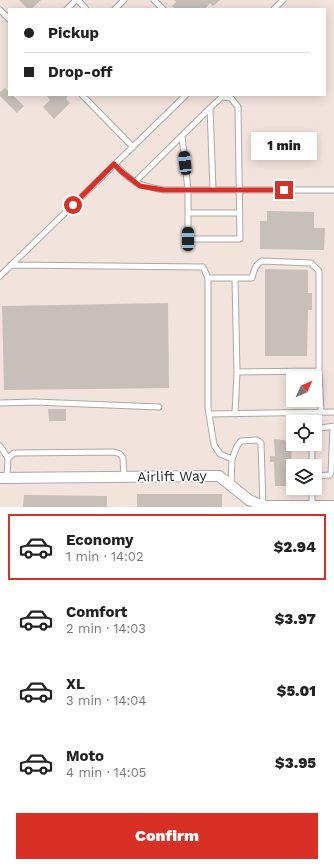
<!DOCTYPE html>
<html lang="en">
<head>
<meta charset="utf-8">
<style>
  body { margin:0; font-family:"Work Sans",sans-serif; background:#f6f6f6; color:#222; height:100vh; display:flex; flex-direction:column; font-size:15px; white-space:nowrap }
  * { box-sizing:border-box; margin:0 }
  p { font-size:13px; color:#767676 }
  .icon { flex:none; width:22px; height:22px; fill:none; stroke:currentColor; stroke-width:2; stroke-linecap:round; stroke-linejoin:round }
  .map { position:relative; height:507px; overflow:hidden }
  .side { display:flex; flex-direction:column; background:#fff; flex:1 }
  .side>* { flex:none }
  .banner { position:absolute; left:8px; top:8px; width:318px; height:88px; border-radius:0px; box-shadow:0 2px 10px #0003; display:grid; align-content:center; height:88px; padding:0 16px; background:#fff }
  .needle { width:26px; rotate:45deg }
  .tools { position:absolute; left:286px; top:371px; display:grid; gap:8px }
  .tools a { display:grid; place-items:center; width:36px; height:36px; border-radius:0px; background:#fff; box-shadow:0 2px 10px #0003; font-size:20px }
  .end { position:absolute; width:18px; height:18px; margin:-9px; border:5px solid #d93025; background:#fff; box-shadow:0 0 0 2px #fff }
  .from { border-radius:50% }
  .bubble { position:absolute; height:28px; border-radius:0px; background:#fff; box-shadow:0 2px 10px #0003; font-size:13px; font-weight:800; line-height:28px; text-align:center }
  .car { position:absolute; width:12px; height:24px; margin:-12px -6px; border-radius:5px; box-shadow:0 0 3px 1px #0007; background:linear-gradient(#222 24%,#8ab4d8 0 40%,#222 0 76%,#8ab4d8 0 86%,#222 0) }
  .banner b { display:flex; align-items:center; gap:14px; height:38px; font-size:15px }
  .banner b+b { border-top:1px solid #e0e0e0 }
  .banner i { width:10px; height:10px; background:#222 }
  ul { padding:7px 0 0; list-style:none }
  li { display:flex; align-items:center; gap:12px; height:66px; margin:0 8px 6px; padding:0 8px; border:2px solid transparent; border-radius:0px }
  li div { flex:1 }
  li b { display:block; font-size:15px }
  li em { font-style:normal; font-weight:800 }
  li.current { border-color:#d93025 }
  li>.icon { width:36px; height:36px; stroke-width:1.5 }
  .cta { display:flex; gap:8px; margin-top:auto; padding:8px 16px }
  .cta a { flex:1; height:46px; border-radius:0px; background:#d93025; color:#fff; font-size:16px; font-weight:800; line-height:46px; text-align:center }
  .map>svg:first-child { display:block }
</style>
</head>
<body>
<div class="map">
<svg width="334" height="507" viewBox="0 0 334 507">
  <rect width="100%" height="100%" fill="#f2efe9"/>
  <!-- military -->
  <path fill="#f3e3dd" fill-rule="evenodd" d="M0,0H334V507H0ZM9,9H325V95H9ZM293,378H315V400H293ZM293,422H315V444H293ZM293,466H315V488H293Z"/>
  <!-- building -->
  <path fill="#c7bfb8" d="M19,0H41L31,9H28Z
    M174,0H220L213,6L210,3L205,9H175L172,6L176,2Z
    M5,88L9,92V95H12L24,106L17,113L0,96V92Z
    M46,95H68L66,99L70,103L54,119L43,107L50,100Z
    M267,211L314,212V228H325L324,250L260,249V221H267Z
    M265,269L308,270V293H312V310H308L307,356H265Z
    M168,303L169,388L4,390L2,306Z
    M48,409H66V421H49Z
    M274,439L291,441L292,486H275L274,462H270V456H275Z
    M137,494H222V507H137Z
    M24,495L107,496V507H23Z"/>
  <g fill="none" stroke-linecap="round" stroke-linejoin="round">
    <!-- service casing -->
    <g stroke="#a9a9a9" stroke-width="7">
      <path id="service" d="M78,0L86,9
        M154,0L163,9
        M67,9L76,0
        M115,9L124,0
        M274,9L283,0
        M0,10L9,19
        M82,95L133,147
        M210,108L213,190
        M115,164C131,183 141,186 164,190H334
        M135,182L210,108L222,97L231,98L238,107L240,239H188V190L182,136
        M188,213H239
        M11,265L203,267L208,278V408L214,445L220,454L232,459L231,485
        M0,276L186,95
        M208,278H235L237,372L235,414
        M235,278H252C254,270 255,265 262,261L311,263L319,271V371
        M237,372L319,371L321,412
        M0,403L35,402L159,407
        M209,414L334,412
        M315,429L334,426
        M0,446L8,458
        M232,459L237,446L241,441L257,440L261,443L263,506
        M312,466V444
        M315,476L330,475L331,473L333,427
        M7,478L8,458L14,453L114,452L120,454L123,458L124,477
        M312,506V488"/>
    </g>
    <!-- minor casing -->
    <g stroke="#a9a9a9" stroke-width="12">
      <path id="minor" d="M0,478L213,476H219L249,500L263,506H334"/>
    </g>
    <!-- service -->
    <use href="#service" stroke="#fff" stroke-width="5"/>
    <!-- minor -->
    <use href="#minor" stroke="#fff" stroke-width="10"/>
  </g>
  <g fill="none" stroke-linecap="round" stroke-linejoin="round">
    <!-- route -->
    <path stroke="#d93025" stroke-width="5" d="M73,205L114,164L122,172L140,186L164,190H284"/>
  </g>
  <g text-anchor="middle" stroke-width="3.5" stroke-linejoin="round" paint-order="stroke">
    <!-- street labels -->
    <g font-size="14" fill="#222" stroke="#fff">
      <text transform="translate(172 476) rotate(-1)" y="5">Airlift Way</text>
    </g>
  </g>
</svg>
<div class="tools">
<a><svg class="needle" viewBox="-14 -14 28 28"><path d="M0-13l5 13h-10z" fill="#e53935"/><path d="M0 13l5-13h-10z" fill="#767676"/></svg></a>
<a><svg class="icon" aria-label="locate" viewBox="0 0 24 24"><circle cx="12" cy="12" r="6"/><path d="M12 2v4M12 18v4M2 12h4M18 12h4"/></svg></a>
<a><svg class="icon" aria-label="layers" viewBox="0 0 24 24"><path d="M12 4l9 5-9 5-9-5zM3 14l9 5 9-5"/></svg></a>
</div>
<i class="end from" style="left:73px;top:205px"></i>
<i class="end" style="left:284px;top:190px"></i>
<div class="bubble" style="left:251px;top:132px;width:66px">1 min</div>
<i class="car" style="left:185px;top:163px;rotate:354deg"></i>
<i class="car" style="left:188px;top:239px;rotate:0deg"></i>
<div class="banner">
<b><i class="from"></i>Pickup</b>
<b><i></i>Drop-off</b>
</div>
</div>
<section class="side">
<ul>
<li class="current"><svg class="icon" aria-label="car" viewBox="0 0 24 24"><path d="M5 17H2v-5l4-1 3-4h7l3 4 3 1v5h-3M9 17h6M6 11h13"/><circle cx="7" cy="17" r="2"/><circle cx="17" cy="17" r="2"/></svg><div><b>Economy</b><p>1 min · 14:02</p></div><em>$2.94</em></li>
<li><svg class="icon" aria-label="car" viewBox="0 0 24 24"><path d="M5 17H2v-5l4-1 3-4h7l3 4 3 1v5h-3M9 17h6M6 11h13"/><circle cx="7" cy="17" r="2"/><circle cx="17" cy="17" r="2"/></svg><div><b>Comfort</b><p>2 min · 14:03</p></div><em>$3.97</em></li>
<li><svg class="icon" aria-label="car" viewBox="0 0 24 24"><path d="M5 17H2v-5l4-1 3-4h7l3 4 3 1v5h-3M9 17h6M6 11h13"/><circle cx="7" cy="17" r="2"/><circle cx="17" cy="17" r="2"/></svg><div><b>XL</b><p>3 min · 14:04</p></div><em>$5.01</em></li>
<li><svg class="icon" aria-label="car" viewBox="0 0 24 24"><path d="M5 17H2v-5l4-1 3-4h7l3 4 3 1v5h-3M9 17h6M6 11h13"/><circle cx="7" cy="17" r="2"/><circle cx="17" cy="17" r="2"/></svg><div><b>Moto</b><p>4 min · 14:05</p></div><em>$3.95</em></li>
</ul>
<div class="cta"><a>Confirm</a></div>
</section>
</body>
</html>
